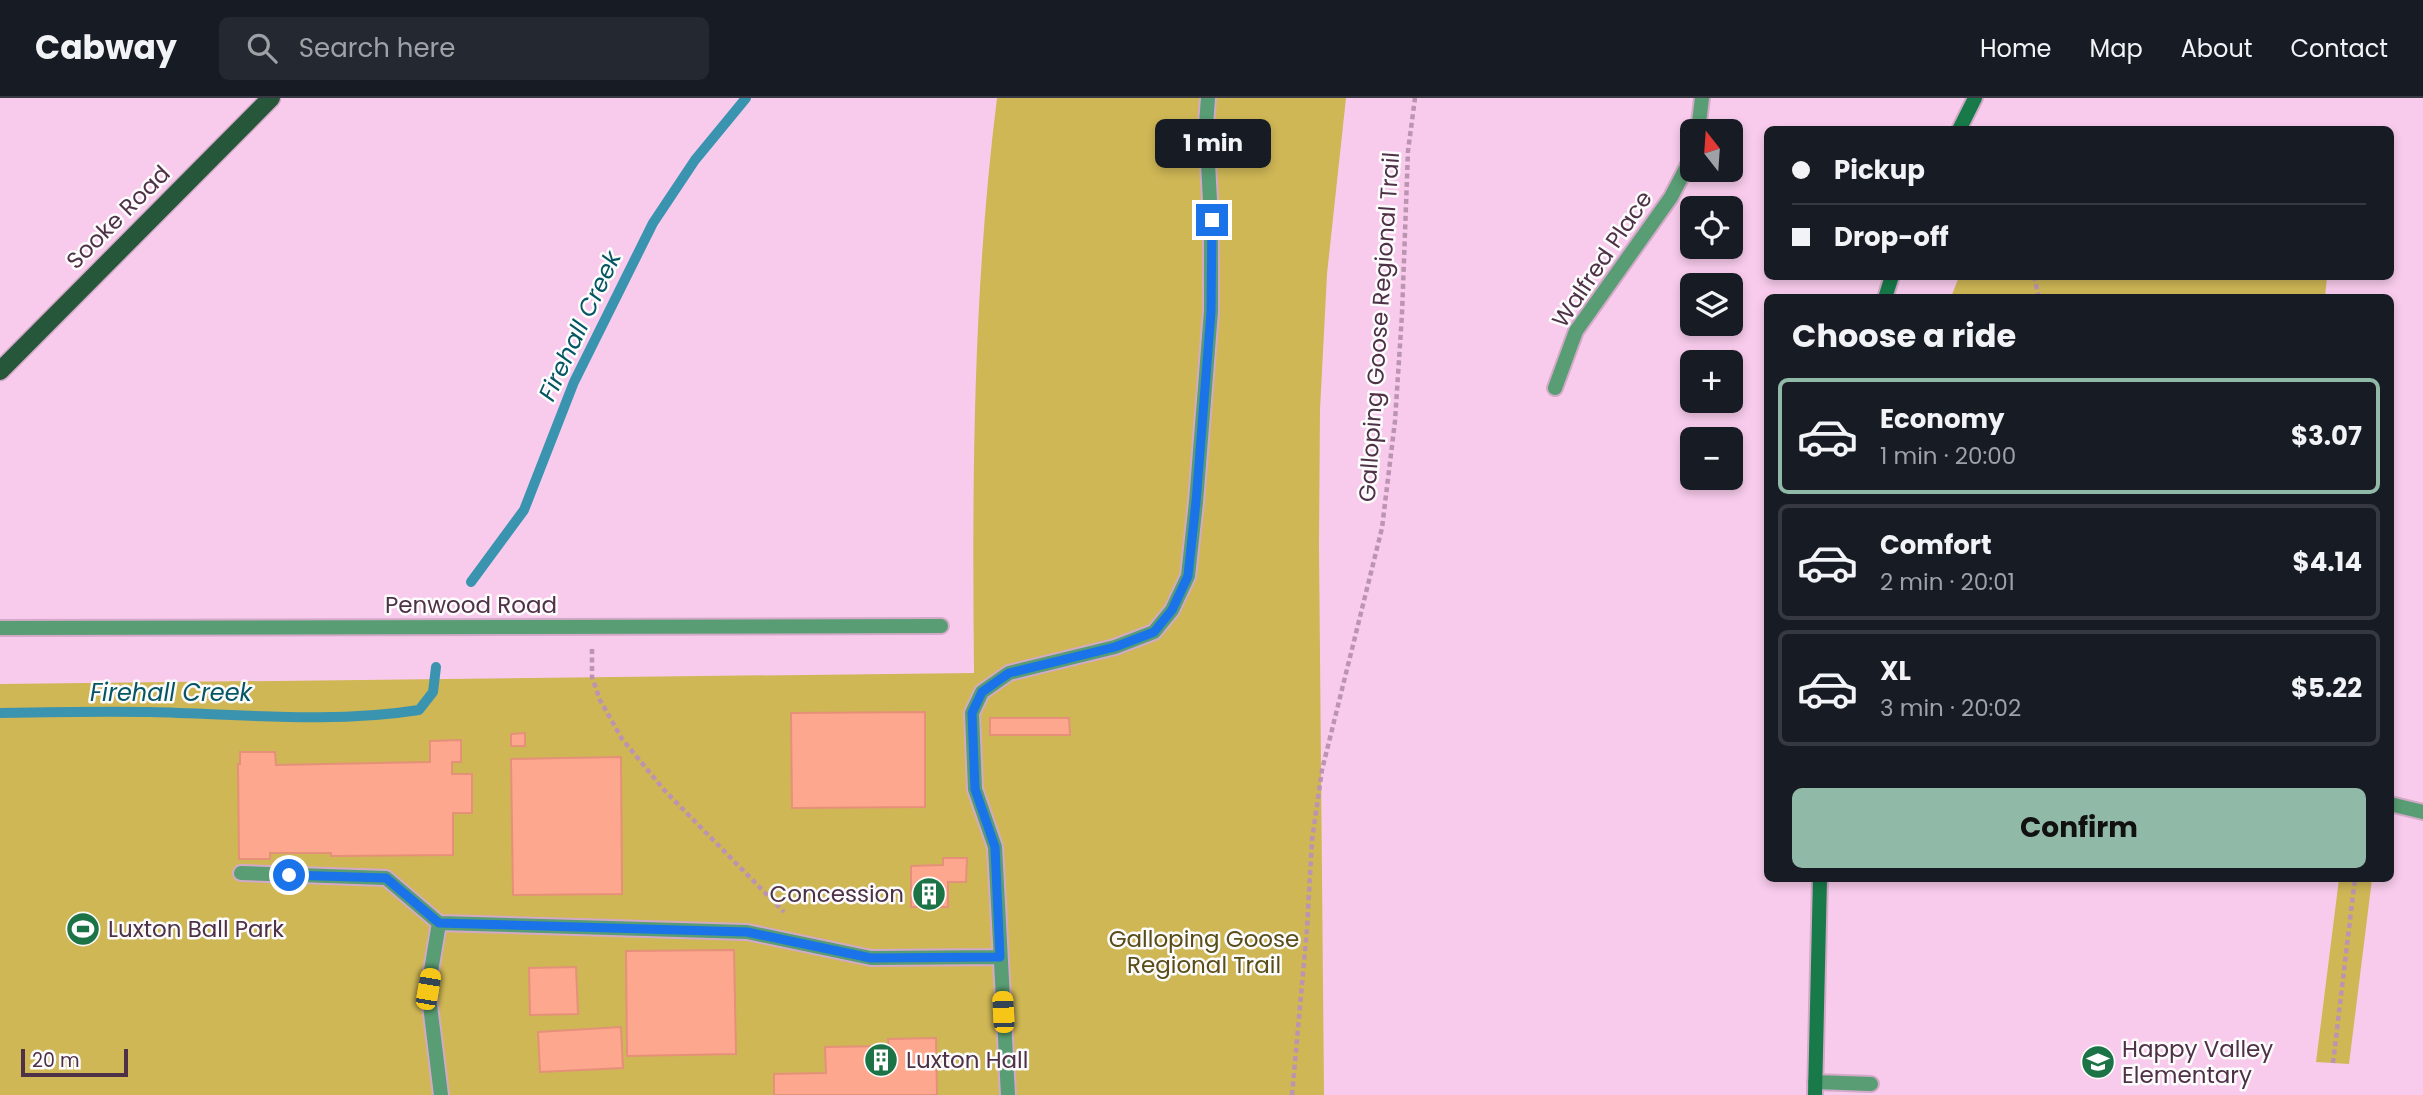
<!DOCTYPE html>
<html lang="en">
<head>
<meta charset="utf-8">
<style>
  body { margin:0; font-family:Poppins,sans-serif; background:#242831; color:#f1f3f6; height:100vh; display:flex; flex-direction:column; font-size:26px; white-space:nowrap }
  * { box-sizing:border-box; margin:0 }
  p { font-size:23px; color:#9ea1a6 }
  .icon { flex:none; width:38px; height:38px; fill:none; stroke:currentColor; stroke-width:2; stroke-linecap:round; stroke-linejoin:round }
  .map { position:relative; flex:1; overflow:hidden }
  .panel { position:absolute; left:1764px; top:196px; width:630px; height:588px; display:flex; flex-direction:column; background:#171b24; border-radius:10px; box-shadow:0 4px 10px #0003 }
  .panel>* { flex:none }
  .guide { position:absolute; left:1764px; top:28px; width:630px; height:154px; border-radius:10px; box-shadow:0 4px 10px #0003; display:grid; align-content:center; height:154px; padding:0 28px; background:#171b24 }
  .needle { width:46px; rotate:343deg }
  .tools { position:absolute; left:1680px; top:21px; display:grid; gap:14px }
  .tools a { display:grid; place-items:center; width:63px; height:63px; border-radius:10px; background:#171b24; box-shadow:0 4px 10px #0003; font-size:35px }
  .scale { position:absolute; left:21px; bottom:18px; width:107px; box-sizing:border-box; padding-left:7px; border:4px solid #4f3147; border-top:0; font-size:19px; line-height:24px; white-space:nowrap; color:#4f3147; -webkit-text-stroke:5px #fcfcfc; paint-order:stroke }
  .end { position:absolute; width:32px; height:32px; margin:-16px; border:9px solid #1a73e8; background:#fff; box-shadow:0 0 0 4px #fff }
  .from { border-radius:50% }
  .bubble { position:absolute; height:49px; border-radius:10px; background:#171b24; box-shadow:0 4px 10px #0003; font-size:23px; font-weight:700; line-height:49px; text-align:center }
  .car { position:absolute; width:21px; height:42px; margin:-21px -10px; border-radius:9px; box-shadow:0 0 5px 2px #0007; background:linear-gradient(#f5c518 24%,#345 0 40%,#f5c518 0 76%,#345 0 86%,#f5c518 0) }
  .guide b { display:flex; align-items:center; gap:24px; height:66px; font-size:26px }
  .guide b+b { border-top:2px solid #363941 }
  .guide i { width:18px; height:18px; background:#f1f3f6 }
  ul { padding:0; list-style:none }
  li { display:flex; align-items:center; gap:21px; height:116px; margin:0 14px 10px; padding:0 14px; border:4px solid #363941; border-radius:10px }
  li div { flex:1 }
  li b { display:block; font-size:26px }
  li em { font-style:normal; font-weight:700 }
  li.on { border-color:#91b9a7 }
  li>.icon { width:63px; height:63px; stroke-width:1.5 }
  h2 { padding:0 28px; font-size:32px; line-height:84px }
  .primary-button { display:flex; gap:14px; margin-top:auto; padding:14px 28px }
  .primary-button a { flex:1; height:80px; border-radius:10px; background:#91b9a7; color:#111; font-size:28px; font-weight:700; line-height:80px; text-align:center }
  header { display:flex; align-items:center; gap:42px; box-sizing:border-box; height:98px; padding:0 35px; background:#171b24; border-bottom:2px solid #363941 }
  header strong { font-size:33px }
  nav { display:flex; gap:38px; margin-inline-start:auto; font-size:24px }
  .search { width:490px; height:63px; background:#242831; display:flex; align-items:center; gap:18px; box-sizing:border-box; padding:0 24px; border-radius:10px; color:#9ea1a6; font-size:26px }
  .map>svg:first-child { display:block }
</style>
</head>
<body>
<header>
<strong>Cabway</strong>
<div class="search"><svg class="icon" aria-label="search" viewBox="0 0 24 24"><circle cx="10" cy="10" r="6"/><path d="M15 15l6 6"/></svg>Search here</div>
<nav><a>Home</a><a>Map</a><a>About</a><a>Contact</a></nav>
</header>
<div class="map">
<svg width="2423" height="997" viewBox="0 0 2423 997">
  <rect width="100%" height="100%" fill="#f8cbec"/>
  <!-- green -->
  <path fill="#cfb756" d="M997,0H1346L1327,176L1320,312L1319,448L1324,997H0V586L974,575C972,383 973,191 997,0Z
    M1959,179V178L2327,179L2325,199H1951Z
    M2339,781H2372L2349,966L2316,964Z"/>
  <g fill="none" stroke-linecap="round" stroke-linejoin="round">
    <!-- stream -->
    <path stroke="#3b94af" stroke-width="10" d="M471,484L524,412L574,284L653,125L695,62L746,0
      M0,615C50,614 100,613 150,614C240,616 330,626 419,612L433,594L436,569"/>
  </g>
  <!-- building -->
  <path fill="#fea78f" stroke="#e59079" stroke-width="2" d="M925,614V709L792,710L791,615Z
    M990,620H1069L1070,637H990Z
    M525,635V648H511V636Z
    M461,642V664H452V676H472V715H453V757L331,758V755H270V761H239L238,666H240V654H275L276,667L430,664V643Z
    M621,659L622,796L513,797L511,661Z
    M943,760H967L966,784H948V809H911V768L943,767Z
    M734,852L736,956L627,958L626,853Z
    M576,869L578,916L530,917L529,870Z
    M621,929L623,970L540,974L538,934Z
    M936,940L937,997H774V976L826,975L825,949L889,948L888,941Z"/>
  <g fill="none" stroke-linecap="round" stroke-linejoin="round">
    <!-- service casing -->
    <g stroke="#d3a9c8" stroke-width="18">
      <path id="service" d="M241,775L386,780L439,825L747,834L871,860L1000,859
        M439,825L428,891L441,997
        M1815,984L1871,986
        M1008,997L995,749L975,691L972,615L982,594L1009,575L1115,549L1154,534L1172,512L1188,478L1196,404L1211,213V122L1206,27L1208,0"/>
    </g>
    <!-- minor casing -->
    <g stroke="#d3a9c8" stroke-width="18">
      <path id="minor" d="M1698,33L1702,0
        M1555,290L1576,233L1671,99L1692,59
        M0,530L941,528
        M2390,706L2423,714"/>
    </g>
    <!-- secondary casing -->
    <g stroke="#d3a9c8" stroke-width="18">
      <path id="secondary" d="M1959,32L1975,0
        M1885,200L1892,178
        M1815,997L1820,780"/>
    </g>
    <!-- primary casing -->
    <g stroke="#d3a9c8" stroke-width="21">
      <path id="primary" d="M0,273L271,0"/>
    </g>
    <!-- path -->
    <path stroke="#bb94b1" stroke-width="4.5" stroke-dasharray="5 3.5" stroke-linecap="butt" d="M2034,178L2039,200
      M592,551V579L600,602L622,641L665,693L784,814
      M2333,965L2355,780
      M1292,997L1307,831L1312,742L1322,672L1382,430L1395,323L1402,216L1408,53L1415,0"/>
    <!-- service -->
    <use href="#service" stroke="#589d73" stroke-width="14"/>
    <!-- minor -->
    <use href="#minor" stroke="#589d73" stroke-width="14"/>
    <!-- secondary -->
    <use href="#secondary" stroke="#187949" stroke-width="14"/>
    <!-- primary -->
    <use href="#primary" stroke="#26573a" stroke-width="18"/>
  </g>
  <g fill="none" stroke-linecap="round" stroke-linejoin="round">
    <!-- route -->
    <path stroke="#1a73e8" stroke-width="9" d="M289,777L386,780L439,825L747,834L871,860L1000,859L995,749L975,691L972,615L982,594L1009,575L1115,549L1154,534L1172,512L1188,478L1196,404L1211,214L1212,122"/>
  </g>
  <!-- icons -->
  <defs>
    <g id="building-disc" transform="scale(1.75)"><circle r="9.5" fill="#1b7346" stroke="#fcfcfc"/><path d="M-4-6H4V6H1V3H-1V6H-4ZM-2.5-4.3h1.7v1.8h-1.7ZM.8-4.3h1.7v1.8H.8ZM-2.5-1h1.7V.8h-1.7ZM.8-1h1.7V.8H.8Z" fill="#fff"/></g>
    <g id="stadium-disc" transform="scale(1.75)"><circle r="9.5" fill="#1b7346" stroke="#fcfcfc"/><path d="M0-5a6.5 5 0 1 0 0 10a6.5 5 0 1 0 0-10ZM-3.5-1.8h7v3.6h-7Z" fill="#fff"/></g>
    <g id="school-disc" transform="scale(1.75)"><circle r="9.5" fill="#1b7346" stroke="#fcfcfc"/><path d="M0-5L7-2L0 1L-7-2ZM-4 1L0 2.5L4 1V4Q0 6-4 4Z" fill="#fff"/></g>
  </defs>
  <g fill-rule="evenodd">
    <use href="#building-disc" x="929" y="796"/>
    <use href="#stadium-disc" x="83" y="831"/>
    <use href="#building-disc" x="881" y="962"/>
    <use href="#school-disc" x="2098" y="964"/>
  </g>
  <g text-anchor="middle" stroke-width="5" stroke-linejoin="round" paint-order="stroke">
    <!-- street labels -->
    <g font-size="23" fill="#4f3147" stroke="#fcfcfc">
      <text transform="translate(118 119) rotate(-45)" y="8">Sooke Road</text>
      <text transform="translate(1602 161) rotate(-56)" y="8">Walfred Place</text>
      <text transform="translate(1379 229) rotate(-86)" y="8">Galloping Goose Regional Trail</text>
      <text x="471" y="515">Penwood Road</text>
    </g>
    <!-- poi labels -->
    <g font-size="23" fill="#4f3147" stroke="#fcfcfc" text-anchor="start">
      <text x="904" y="804" text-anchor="end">Concession</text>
      <text x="108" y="839">Luxton Ball Park</text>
      <text x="2122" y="959">Happy Valley<tspan x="2122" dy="26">Elementary</tspan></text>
      <text x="906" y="970">Luxton Hall</text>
    </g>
    <!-- park labels -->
    <g font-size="23" fill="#594c18" stroke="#fcfcfc">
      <text x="1204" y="849">Galloping Goose<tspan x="1204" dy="26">Regional Trail</tspan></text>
    </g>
    <!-- water labels -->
    <g font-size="24" font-style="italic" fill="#055665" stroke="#fcfcfc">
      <text transform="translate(580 228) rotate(-65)" y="8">Firehall Creek</text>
      <text x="171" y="603">Firehall Creek</text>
    </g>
  </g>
</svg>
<div class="tools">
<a><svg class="needle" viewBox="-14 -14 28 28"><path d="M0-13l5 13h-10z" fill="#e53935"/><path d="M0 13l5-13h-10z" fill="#9ea1a6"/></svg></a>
<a><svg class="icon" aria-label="locate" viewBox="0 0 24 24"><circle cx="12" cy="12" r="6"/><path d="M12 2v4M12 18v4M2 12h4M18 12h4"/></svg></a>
<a><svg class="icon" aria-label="layers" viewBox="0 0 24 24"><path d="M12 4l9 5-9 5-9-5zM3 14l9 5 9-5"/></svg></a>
<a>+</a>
<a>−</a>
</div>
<div class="scale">20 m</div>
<i class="end from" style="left:289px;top:777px"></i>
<i class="end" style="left:1212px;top:122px"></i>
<div class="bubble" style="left:1155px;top:21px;width:116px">1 min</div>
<i class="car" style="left:428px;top:891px;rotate:10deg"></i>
<i class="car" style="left:1003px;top:914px;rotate:357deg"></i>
<div class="guide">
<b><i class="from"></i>Pickup</b>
<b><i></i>Drop-off</b>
</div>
<section class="panel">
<h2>Choose a ride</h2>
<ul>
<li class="on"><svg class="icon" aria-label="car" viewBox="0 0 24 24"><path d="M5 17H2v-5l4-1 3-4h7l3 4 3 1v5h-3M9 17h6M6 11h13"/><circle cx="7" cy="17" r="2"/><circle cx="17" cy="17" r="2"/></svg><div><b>Economy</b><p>1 min · 20:00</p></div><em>$3.07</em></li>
<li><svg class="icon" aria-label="car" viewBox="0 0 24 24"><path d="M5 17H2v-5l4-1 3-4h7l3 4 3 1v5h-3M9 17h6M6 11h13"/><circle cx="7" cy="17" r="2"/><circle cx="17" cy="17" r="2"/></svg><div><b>Comfort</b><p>2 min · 20:01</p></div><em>$4.14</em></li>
<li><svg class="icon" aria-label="car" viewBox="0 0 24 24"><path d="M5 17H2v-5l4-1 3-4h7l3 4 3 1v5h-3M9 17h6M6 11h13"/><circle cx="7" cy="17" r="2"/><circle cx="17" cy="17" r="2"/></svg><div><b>XL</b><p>3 min · 20:02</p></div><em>$5.22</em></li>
</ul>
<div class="primary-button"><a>Confirm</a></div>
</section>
</div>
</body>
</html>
